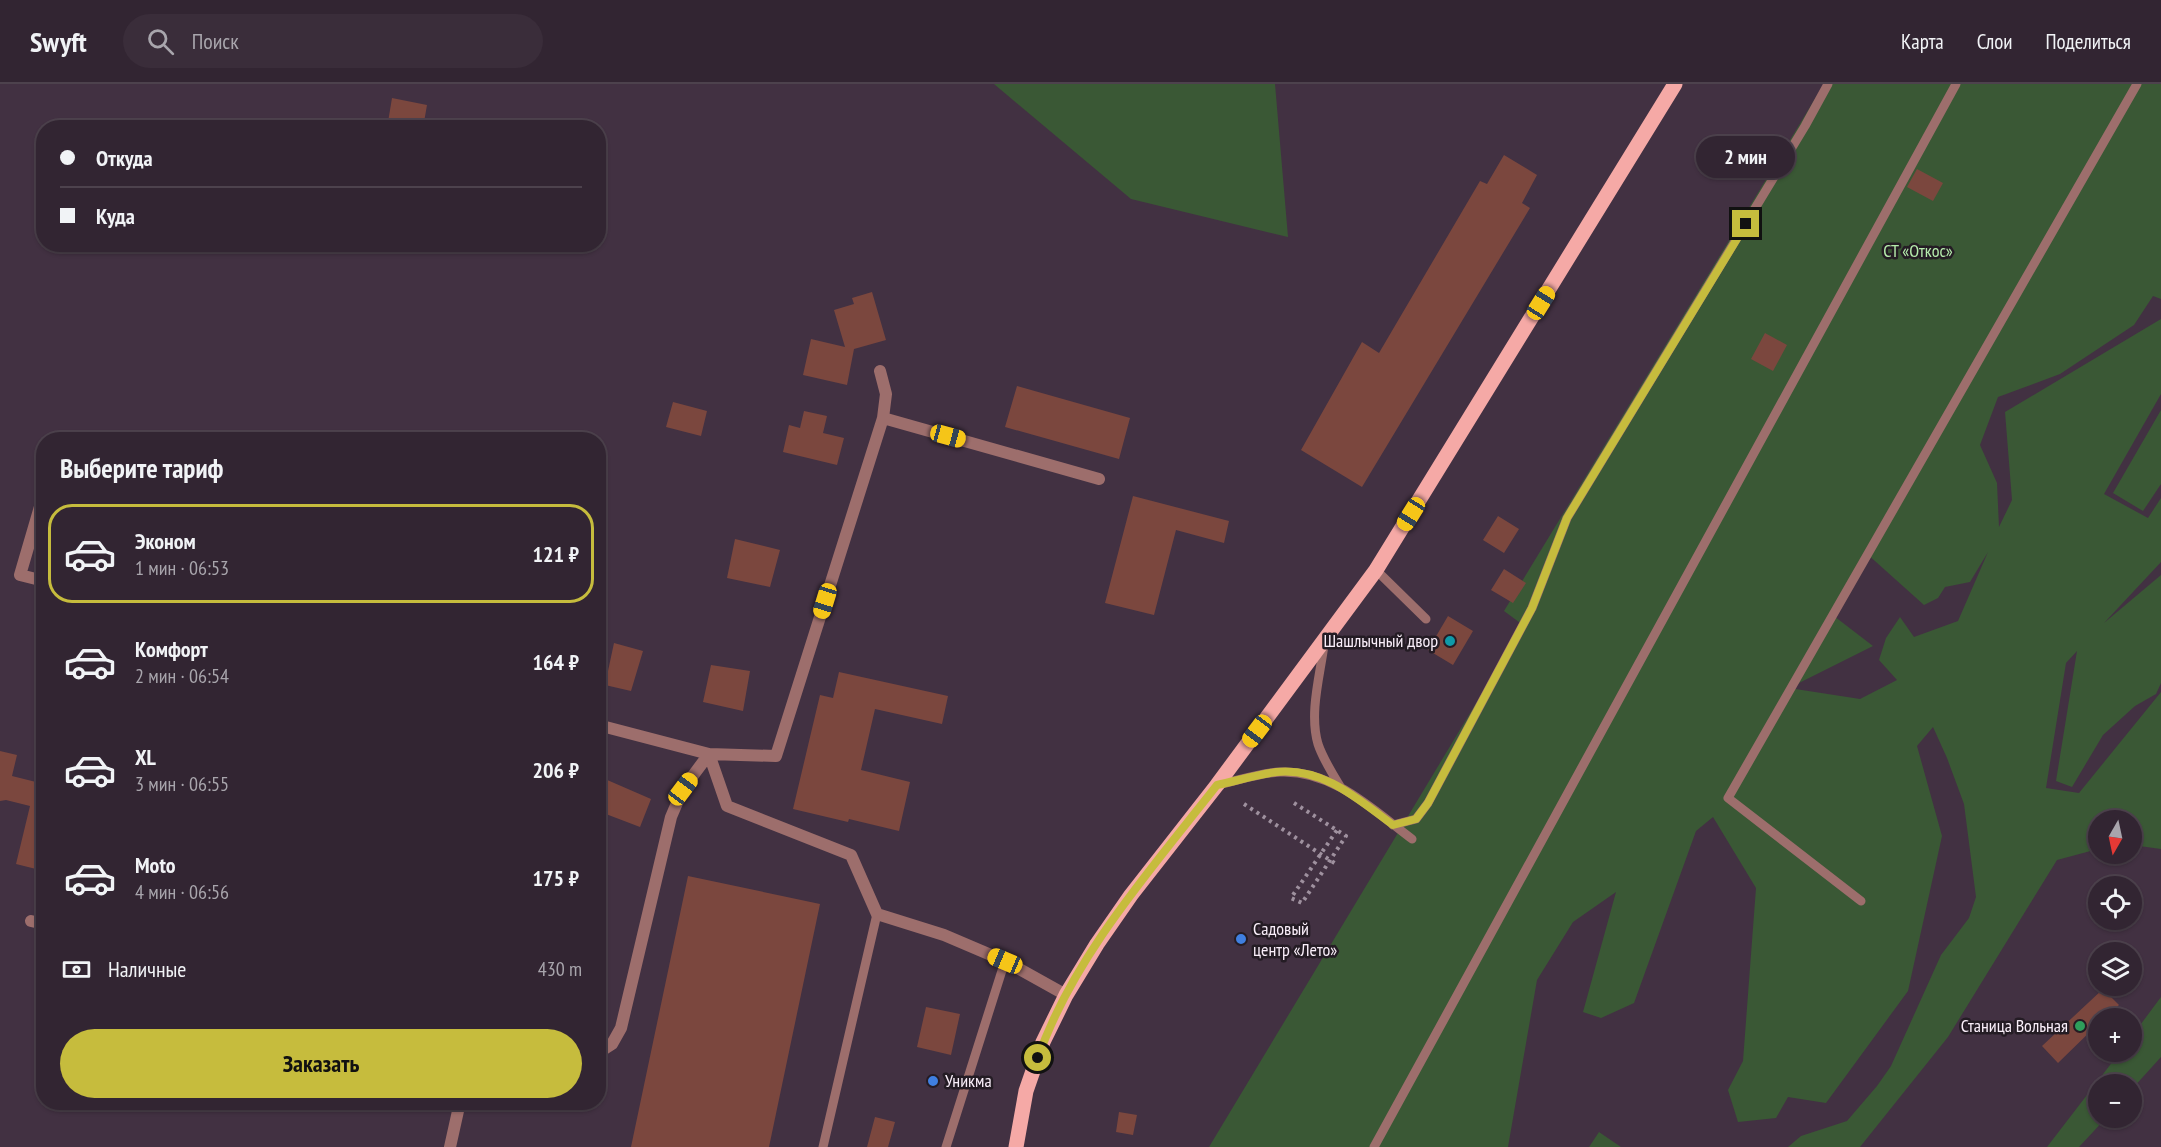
<!DOCTYPE html>
<html lang="ru">
<head>
<meta charset="utf-8">
<style>
  body { margin:0; font-family:"PT Sans Narrow",sans-serif; background:#3a2d3a; color:#f1f3f6; height:100vh; display:flex; flex-direction:column; font-size:22px; white-space:nowrap }
  * { box-sizing:border-box; margin:0 }
  p { font-size:20px; color:#a8a5ac }
  .icon { flex:none; width:33px; height:33px; fill:none; stroke:currentColor; stroke-width:2; stroke-linecap:round; stroke-linejoin:round }
  .map { position:relative; flex:1; overflow:hidden }
  .details { position:absolute; left:36px; top:348px; width:570px; height:678px; display:flex; flex-direction:column; background:#322532; border-radius:24px; box-shadow:0 2px 4px #0004,0 0 0 2px #4d424d }
  .details>* { flex:none }
  .banner { position:absolute; left:36px; top:36px; width:570px; height:132px; border-radius:24px; box-shadow:0 2px 4px #0004,0 0 0 2px #4d424d; display:grid; align-content:center; height:132px; padding:0 24px; background:#322532 }
  .needle { width:39px; rotate:189deg }
  .fabs { position:absolute; left:2088px; top:726px; display:grid; gap:12px }
  .fabs a { display:grid; place-items:center; width:54px; height:54px; border-radius:50%; background:#322532; box-shadow:0 2px 4px #0004,0 0 0 2px #4d424d; font-size:30px }
  .end { position:absolute; width:27px; height:27px; margin:-14px; border:8px solid #c6bc3d; background:#111; box-shadow:0 0 0 3px #111 }
  .from { border-radius:50% }
  .bubble { position:absolute; height:42px; border-radius:21px; background:#322532; box-shadow:0 2px 4px #0004,0 0 0 2px #4d424d; font-size:20px; font-weight:800; line-height:42px; text-align:center }
  .car { position:absolute; width:18px; height:36px; margin:-18px -9px; border-radius:8px; box-shadow:0 0 4px 2px #0007; background:linear-gradient(#f5c518 24%,#345 0 40%,#f5c518 0 76%,#345 0 86%,#f5c518 0) }
  .banner b { display:flex; align-items:center; gap:21px; height:57px; font-size:22px }
  .banner b+b { border-top:2px solid #4d424d }
  .banner i { width:15px; height:15px; background:#f1f3f6 }
  ul { padding:0; list-style:none }
  li { display:flex; align-items:center; gap:18px; height:99px; margin:0 12px 9px; padding:0 12px; border:3px solid transparent; border-radius:24px }
  li div { flex:1 }
  li b { display:block; font-size:22px }
  li em { font-style:normal; font-weight:800 }
  li.current { border-color:#c6bc3d }
  li>.icon { width:54px; height:54px; stroke-width:1.5 }
  h2 { padding:0 24px; font-size:27px; line-height:72px }
  .pay { display:flex; align-items:center; gap:15px; height:66px; padding:0 24px; font-size:22px }
  .pay p { margin-inline-start:auto }
  .button { display:flex; gap:12px; margin-top:auto; padding:12px 24px }
  .button a { flex:1; height:69px; border-radius:36px; background:#c6bc3d; color:#111; font-size:24px; font-weight:800; line-height:69px; text-align:center }
  header { display:flex; align-items:center; gap:36px; box-sizing:border-box; height:84px; padding:0 30px; background:#322532; border-bottom:2px solid #4d424d }
  header strong { font-size:28px }
  nav { display:flex; gap:33px; margin-inline-start:auto; font-size:21px }
  .search { width:420px; height:54px; background:#3a2d3a; display:flex; align-items:center; gap:15px; box-sizing:border-box; padding:0 21px; border-radius:33px; color:#a8a5ac; font-size:22px }
  .map>svg:first-child { display:block }
</style>
</head>
<body>
<header>
<strong>Swyft</strong>
<div class="search"><svg class="icon" aria-label="search" viewBox="0 0 24 24"><circle cx="10" cy="10" r="6"/><path d="M15 15l6 6"/></svg>Поиск</div>
<nav><a>Карта</a><a>Слои</a><a>Поделиться</a></nav>
</header>
<div class="map">
<svg width="2161" height="1063" viewBox="0 0 2161 1063">
  <rect width="100%" height="100%" fill="#423142"/>
  <!-- green -->
  <path fill="#3a5835" fill-rule="evenodd" d="M994,0H1275L1288,153L1131,115Z
    M1824,0H2161V215L2153,212L2134,241L2060,290L1998,313L1980,361L1997,399L1999,443L2012,416L2005,328L2161,235V310L2104,410L2148,434L2161,414V478L2104,539L2161,491V599L2156,610L2135,622L2103,651L2072,703L2056,697L2077,567L2066,579L2046,704L2079,709L2161,608V765L2132,761V736H2098V765L2057,776L1948,953L1860,1063H1788L1801,1052L1847,1037L1877,1002L1891,982L1941,871L1969,834L1976,813L1964,720L1947,674L1933,643L1917,662L1942,752L1908,907L1826,1019L1788,1013L1776,1034L1738,1038L1728,1006L1743,977L1756,804L1713,733L1696,747L1634,919L1601,934L1583,928L1616,808L1573,838L1537,896L1508,1063H1209L1523,541L1504,527ZM1988,468L1958,537L1914,553L1900,533L1886,554L1879,576L1897,596L1860,615L1789,604L1873,562L1830,529L1866,469L1924,521L1938,514L1945,503L1970,498Z
    M2161,326V400L2143,427L2113,409Z
    M2161,913V973L2132,1005V1000H2098V1034H2106L2079,1063H2047L2120,968H2132V952Z
    M1599,1048L1621,1063H1589Z"/>
  <!-- building -->
  <path fill="#7b473e" d="M392,14L427,21L423,44H387Z
    M1504,71L1537,91L1522,119L1530,124L1362,403L1301,366L1362,258L1379,269L1480,97L1487,100Z
    M1917,85L1943,99L1933,117L1907,103Z
    M872,208L886,256L854,265L847,301L803,291L811,255L845,263L834,226L854,220L852,214Z
    M1765,249L1787,261L1773,287L1751,275Z
    M1017,302L1130,334L1119,375L1005,343Z
    M673,318L707,327L701,352L666,343Z
    M804,327L827,332L823,349L844,354L837,381L783,368L789,341L800,344Z
    M1133,412L1229,437L1224,459L1176,446L1154,531L1105,519Z
    M1498,432L1519,445L1504,469L1483,456Z
    M735,455L780,466L770,503L727,494Z
    M1504,485L1526,499L1513,519L1491,506Z
    M1448,532L1473,547L1453,581L1428,566Z
    M614,559L643,567L631,607L605,601Z
    M711,581L750,587L743,627L703,618Z
    M839,588L948,612L942,640L875,625L861,686L910,698L899,747L849,735L848,738L793,725L820,611L833,614Z
    M0,667L17,671L12,692L36,698L38,689L44,690V787L16,780L30,722L6,716L0,717Z
    M598,692L651,715L640,743L598,727Z
    M688,792L820,820L769,1063H631Z
    M2103,905L2119,921L2105,934H2098V940L2058,979L2042,962Z
    M926,923L960,930L951,971L917,963Z
    M1119,1028L1137,1031L1133,1051L1116,1048Z
    M875,1033L895,1038L888,1063H867Z"/>
  <g fill="none" stroke-linecap="round" stroke-linejoin="round">
    <!-- path -->
    <path stroke="#9f919f" stroke-width="4" stroke-dasharray="3 4.5" stroke-linecap="butt" d="M1294,719L1346,752L1302,819L1291,814L1337,746
      M1244,720L1336,780"/>
    <!-- service -->
    <path stroke="#9d6e6c" stroke-width="9" d="M1376,486L1426,535
      M1324,561C1320,592 1309,629 1318,660C1323,675 1332,689 1340,702
      M1217,701C1237,697 1259,689 1280,688C1333,686 1372,725 1412,755
      M1393,741L1416,735L1428,719L1532,524L1567,434L1805,42L1828,0
      M1861,817L1728,714L2137,0
      M823,1063L877,830
      M946,1063L1005,877
      M1374,1063L1956,0"/>
    <!-- minor -->
    <path stroke="#9d6e6c" stroke-width="12" d="M883,334L1099,395
      M44,409L20,491L44,497
      M598,641L709,670L776,672L883,334L886,310L880,287
      M709,670L727,722L851,771L877,830L944,851L1005,877L1066,911
      M31,837L44,840
      M598,969L612,960L621,944L671,733L683,705L709,670
      M450,1063L460,1018"/>
    <!-- primary -->
    <path stroke="#f5a9a6" stroke-width="15" d="M1016,1063L1026,1007L1043,958L1066,911L1097,860L1131,811L1217,701L1376,486L1675,0"/>
  </g>
  <g fill="none" stroke-linecap="round" stroke-linejoin="round">
    <!-- route -->
    <path stroke="#c6bc3d" stroke-width="8" d="M1038,974C1072,874 1152,784 1217,701C1236,697 1256,691 1276,688C1323,683 1358,715 1393,741L1416,735L1428,719L1532,524L1567,434L1746,140"/>
  </g>
  <!-- markers -->
  <circle fill="#0f9aa8" stroke="#241c24" stroke-width="2" cx="1450" cy="557" r="6"/>
  <g fill="#3f7fe0" stroke="#241c24" stroke-width="2">
    <circle cx="1241" cy="855" r="6"/>
    <circle cx="933" cy="997" r="6"/>
  </g>
  <circle fill="#2e9e5b" stroke="#241c24" stroke-width="2" cx="2080" cy="942" r="6"/>
  <g text-anchor="middle" stroke-width="5" stroke-linejoin="round" paint-order="stroke">
    <!-- park labels -->
    <g font-size="18" fill="#b5ecac" stroke="#241c24">
      <text x="1918" y="173">СТ «Откос»</text>
    </g>
    <!-- poi labels -->
    <g font-size="18" fill="#faeffa" stroke="#241c24" text-anchor="end">
      <text x="1438" y="563">Шашлычный двор</text>
      <text x="1253" y="851" text-anchor="start">Садовый<tspan x="1253" dy="21">центр «Лето»</tspan></text>
      <text x="2068" y="948">Станица Вольная</text>
      <text x="945" y="1003" text-anchor="start">Уникма</text>
    </g>
  </g>
</svg>
<div class="fabs">
<a><svg class="needle" viewBox="-14 -14 28 28"><path d="M0-13l5 13h-10z" fill="#e53935"/><path d="M0 13l5-13h-10z" fill="#a8a5ac"/></svg></a>
<a><svg class="icon" aria-label="locate" viewBox="0 0 24 24"><circle cx="12" cy="12" r="6"/><path d="M12 2v4M12 18v4M2 12h4M18 12h4"/></svg></a>
<a><svg class="icon" aria-label="layers" viewBox="0 0 24 24"><path d="M12 4l9 5-9 5-9-5zM3 14l9 5 9-5"/></svg></a>
<a>+</a>
<a>−</a>
</div>
<i class="end from" style="left:1038px;top:974px"></i>
<i class="end" style="left:1746px;top:140px"></i>
<div class="bubble" style="left:1696px;top:52px;width:99px">2 мин</div>
<i class="car" style="left:1541px;top:219px;rotate:32deg"></i>
<i class="car" style="left:948px;top:352px;rotate:105deg"></i>
<i class="car" style="left:1411px;top:430px;rotate:212deg"></i>
<i class="car" style="left:825px;top:517px;rotate:197deg"></i>
<i class="car" style="left:1257px;top:647px;rotate:217deg"></i>
<i class="car" style="left:683px;top:705px;rotate:37deg"></i>
<i class="car" style="left:1005px;top:877px;rotate:293deg"></i>
<div class="banner">
<b><i class="from"></i>Откуда</b>
<b><i></i>Куда</b>
</div>
<section class="details">
<h2>Выберите тариф</h2>
<ul>
<li class="current"><svg class="icon" aria-label="car" viewBox="0 0 24 24"><path d="M5 17H2v-5l4-1 3-4h7l3 4 3 1v5h-3M9 17h6M6 11h13"/><circle cx="7" cy="17" r="2"/><circle cx="17" cy="17" r="2"/></svg><div><b>Эконом</b><p>1 мин · 06:53</p></div><em>121 ₽</em></li>
<li><svg class="icon" aria-label="car" viewBox="0 0 24 24"><path d="M5 17H2v-5l4-1 3-4h7l3 4 3 1v5h-3M9 17h6M6 11h13"/><circle cx="7" cy="17" r="2"/><circle cx="17" cy="17" r="2"/></svg><div><b>Комфорт</b><p>2 мин · 06:54</p></div><em>164 ₽</em></li>
<li><svg class="icon" aria-label="car" viewBox="0 0 24 24"><path d="M5 17H2v-5l4-1 3-4h7l3 4 3 1v5h-3M9 17h6M6 11h13"/><circle cx="7" cy="17" r="2"/><circle cx="17" cy="17" r="2"/></svg><div><b>XL</b><p>3 мин · 06:55</p></div><em>206 ₽</em></li>
<li><svg class="icon" aria-label="car" viewBox="0 0 24 24"><path d="M5 17H2v-5l4-1 3-4h7l3 4 3 1v5h-3M9 17h6M6 11h13"/><circle cx="7" cy="17" r="2"/><circle cx="17" cy="17" r="2"/></svg><div><b>Moto</b><p>4 мин · 06:56</p></div><em>175 ₽</em></li>
</ul>
<div class="pay"><svg class="icon" aria-label="cash" viewBox="0 0 24 24"><path d="M3 7h18v10H3z"/><circle cx="12" cy="12" r="2"/></svg>Наличные<p>430 m</p></div>
<div class="button"><a>Заказать</a></div>
</section>
</div>
</body>
</html>
